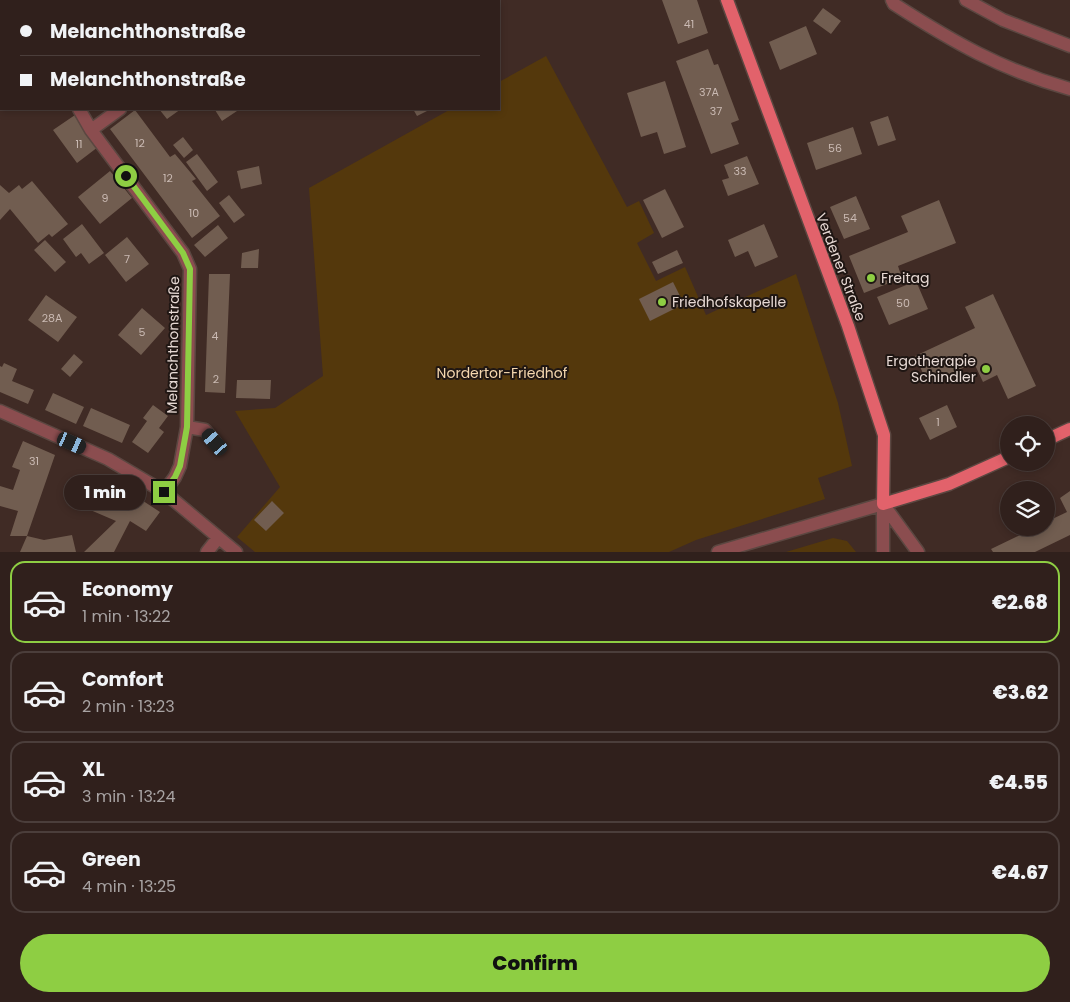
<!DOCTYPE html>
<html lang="en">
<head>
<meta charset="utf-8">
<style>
  body { margin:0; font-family:Poppins,sans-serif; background:#382825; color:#f1f3f6; height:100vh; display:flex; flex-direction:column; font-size:19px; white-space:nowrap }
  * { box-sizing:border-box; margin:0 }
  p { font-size:16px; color:#a8a3a3 }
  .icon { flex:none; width:28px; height:28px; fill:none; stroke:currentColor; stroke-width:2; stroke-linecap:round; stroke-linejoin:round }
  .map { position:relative; height:552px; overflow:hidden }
  .side { display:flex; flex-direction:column; background:#30201c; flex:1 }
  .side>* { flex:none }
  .banner { position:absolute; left:0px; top:0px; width:500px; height:110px; box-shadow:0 2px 8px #0003,0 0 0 1px #4b3e3b; display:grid; align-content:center; height:110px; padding:0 20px; background:#30201c }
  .controls { position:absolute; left:1000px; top:416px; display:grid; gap:10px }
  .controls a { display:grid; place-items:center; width:55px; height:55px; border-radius:50%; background:#30201c; box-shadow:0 2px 8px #0003,0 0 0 1px #4b3e3b; font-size:25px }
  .end { position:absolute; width:22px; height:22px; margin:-11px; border:6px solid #8ece43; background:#111; box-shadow:0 0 0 2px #111 }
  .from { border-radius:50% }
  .bubble { position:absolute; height:35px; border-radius:18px; background:#30201c; box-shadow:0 2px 8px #0003,0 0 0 1px #4b3e3b; font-size:16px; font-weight:800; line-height:35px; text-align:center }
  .car { position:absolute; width:15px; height:30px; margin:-15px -8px; border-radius:6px; box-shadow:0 0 4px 1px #0007; background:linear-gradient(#222 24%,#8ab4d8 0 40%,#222 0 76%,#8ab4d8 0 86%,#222 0) }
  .banner b { display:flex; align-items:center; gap:18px; height:48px; font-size:19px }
  .banner b+b { border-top:1px solid #4b3e3b }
  .banner i { width:12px; height:12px; background:#f1f3f6 }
  ul { padding:9px 0 0; list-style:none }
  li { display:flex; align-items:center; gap:15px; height:82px; margin:0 10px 8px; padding:0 10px; border:2px solid #4b3e3b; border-radius:15px }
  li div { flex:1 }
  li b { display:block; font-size:19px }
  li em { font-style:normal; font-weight:800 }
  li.on { border-color:#8ece43 }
  li>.icon { width:45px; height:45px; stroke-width:1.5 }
  .primary-button { display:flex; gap:10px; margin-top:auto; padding:10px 20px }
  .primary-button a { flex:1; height:58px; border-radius:30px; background:#8ece43; color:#111; font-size:20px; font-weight:800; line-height:58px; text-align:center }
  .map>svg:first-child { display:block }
</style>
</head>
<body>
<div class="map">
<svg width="1070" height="552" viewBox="0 0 1070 552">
  <rect width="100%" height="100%" fill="#402b25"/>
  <!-- green -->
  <path fill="#54380c" d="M546,56L627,207L639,201L654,233L637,243L656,281L685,267L706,315L796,274L838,403L852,466L818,478L825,499L696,540L669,552H255L237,537L280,487L235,411L275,408L323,376L309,188L451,109H499V82Z
    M833,538L847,541L856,552H786Z"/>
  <!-- building -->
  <path fill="#715d50" d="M662,0H697L708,33L678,44Z
    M823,8L841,21L831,34L813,21Z
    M806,26L817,54L780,70L769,42Z
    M708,49L714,65L718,64L739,120L731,123L739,144L711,154L676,61Z
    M665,81L686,147L664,154L657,132L641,137L627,93Z
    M159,109H181L167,119Z
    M217,109H240L222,121L215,110Z
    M413,109H431L417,116Z
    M135,110L170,157L175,154L196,179L192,181L220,216L192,238L110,129Z
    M75,115L98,147L77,163L53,130Z
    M888,116L896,140L878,146L870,122Z
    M853,127L862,154L816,170L807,143Z
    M183,137L193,150L184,158L173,145Z
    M197,154L218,182L207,191L186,162Z
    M747,156L759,184L728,196L722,180L729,178L724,165Z
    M259,166L262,184L241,189L237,171Z
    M110,171L132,198L100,224L78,197Z
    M32,181L68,224L52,237L49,234L38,243L10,209L0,220V185L9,193L19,185L22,189Z
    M665,189L684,227L662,238L643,200Z
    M229,195L245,215L234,223L219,203Z
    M856,196L870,229L844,239L830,207Z
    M939,200L956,243L898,266L902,278L864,293L849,256L908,232L901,216Z
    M82,224L104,253L89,264L81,253L76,257L63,239Z
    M764,224L778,257L755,267L748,251L735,257L728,240Z
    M218,225L228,238L205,257L194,245Z
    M127,237L149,264L126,282L105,255Z
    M45,240L66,262L55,272L34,250Z
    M259,249L258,268H241L242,253Z
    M677,250L683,263L658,274L652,262Z
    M209,274H230L225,393L205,392Z
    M916,281L928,309L889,325L877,297Z
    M673,282L684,304L650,321L639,299Z
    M993,294L1036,386L1008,399L997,375L983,382L974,363L928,384L915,356L975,328L965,307Z
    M46,295L77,317L58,342L28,320Z
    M142,308L165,328L141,355L118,335Z
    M74,354L83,362L70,377L61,369Z
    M4,363L17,369L12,381L34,390L28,404L0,392V366L2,367Z
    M237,380H271L270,399L236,398Z
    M53,393L84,407L76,424L45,410Z
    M153,405L168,416L159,428L164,432L148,453L132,442L147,421L143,418Z
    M947,405L957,427L930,440L919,418Z
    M91,408L130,425L122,443L83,426Z
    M23,441L55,455L27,536H10L18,511L0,506V486L13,490L20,470L12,467Z
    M100,480L128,491L160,512L146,531L130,521L114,552H84L116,521L88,509Z
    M1070,491V535L1035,552H993L991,549L1035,528H1046V522L1067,512L1060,498Z
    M272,501L284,513L266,531L254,520Z
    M72,535L76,552H20L27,536L44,540Z"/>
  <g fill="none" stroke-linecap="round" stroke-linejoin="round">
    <!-- minor casing -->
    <g stroke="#5b4741" stroke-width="15">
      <path id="minor" d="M108,0L109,1
        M892,0L894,4C953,42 1002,70 1070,89
        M966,0L1003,20L1070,46
        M21,1L22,0
        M272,1L274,0
        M79,109L91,130L183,253L190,269L187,427L180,466L175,477L164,492
        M91,130L120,109
        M0,411L108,459L164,492L236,552
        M187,427L205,430L215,442
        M883,504L918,552
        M207,552L218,538
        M718,552L883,504
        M883,552V504"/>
    </g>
    <!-- major casing -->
    <g stroke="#5b4741" stroke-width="15">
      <path id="major" d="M727,0L848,326L884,435L883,504L949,484L1009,457
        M1046,440L1070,429"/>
    </g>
    <!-- minor -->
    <use href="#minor" stroke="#8b4d4f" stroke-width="12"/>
    <!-- major -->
    <use href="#major" stroke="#e2626b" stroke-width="12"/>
  </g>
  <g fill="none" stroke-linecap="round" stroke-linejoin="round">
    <!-- route -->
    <path stroke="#8ece43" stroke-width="6" d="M126,176L183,253L190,269L187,427L180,466L175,477L164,492"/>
  </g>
  <!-- markers -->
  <g fill="#8ece43" stroke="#1f1613" stroke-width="2">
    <circle cx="871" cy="278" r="5"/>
    <circle cx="662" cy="302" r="5"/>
    <circle cx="986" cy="369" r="5"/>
  </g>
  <g text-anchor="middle" stroke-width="4" stroke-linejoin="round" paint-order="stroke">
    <!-- number labels -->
    <g font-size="11" fill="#cabab3">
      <text x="689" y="28">41</text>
      <text x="709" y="96">37A</text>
      <text x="716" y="115">37</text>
      <text x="140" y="147">12</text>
      <text x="79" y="148">11</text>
      <text x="835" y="152">56</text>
      <text x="740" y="175">33</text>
      <text x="168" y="182">12</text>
      <text x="105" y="202">9</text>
      <text x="194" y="217">10</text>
      <text x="850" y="222">54</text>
      <text x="127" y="263">7</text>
      <text x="903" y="307">50</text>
      <text x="52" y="322">28A</text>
      <text x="142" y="336">5</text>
      <text x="215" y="340">4</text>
      <text x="216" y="383">2</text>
      <text x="938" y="426">1</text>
      <text x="34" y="465">31</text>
    </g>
    <!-- street labels -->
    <g font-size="14" fill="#e7d9d4" stroke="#1f1613">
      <text transform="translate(841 267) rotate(69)" y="5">Verdener Straße</text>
      <text transform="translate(173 345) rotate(-89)" y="5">Melanchthonstraße</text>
    </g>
    <!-- poi labels -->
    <g font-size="14" fill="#e7d9d4" stroke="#1f1613" text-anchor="start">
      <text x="881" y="283">Freitag</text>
      <text x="672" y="307">Friedhofskapelle</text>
      <text x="976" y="366" text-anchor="end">Ergotherapie<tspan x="976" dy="16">Schindler</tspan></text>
    </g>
    <!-- park labels -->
    <g font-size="14" fill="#f5d7ae" stroke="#1f1613">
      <text x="502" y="378">Nordertor-Friedhof</text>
    </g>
  </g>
</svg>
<div class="controls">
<a><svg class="icon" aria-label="locate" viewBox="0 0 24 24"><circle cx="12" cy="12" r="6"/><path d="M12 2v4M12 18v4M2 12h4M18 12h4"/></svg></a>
<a><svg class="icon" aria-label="layers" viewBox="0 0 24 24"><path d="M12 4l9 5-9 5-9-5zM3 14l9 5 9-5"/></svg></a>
</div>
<i class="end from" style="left:126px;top:176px"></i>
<i class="end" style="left:164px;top:492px"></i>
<div class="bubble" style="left:64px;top:475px;width:82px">1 min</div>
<i class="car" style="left:215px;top:442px;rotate:319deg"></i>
<i class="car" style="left:72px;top:443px;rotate:114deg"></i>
<div class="banner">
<b><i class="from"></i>Melanchthonstraße</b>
<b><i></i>Melanchthonstraße</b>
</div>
</div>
<section class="side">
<ul>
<li class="on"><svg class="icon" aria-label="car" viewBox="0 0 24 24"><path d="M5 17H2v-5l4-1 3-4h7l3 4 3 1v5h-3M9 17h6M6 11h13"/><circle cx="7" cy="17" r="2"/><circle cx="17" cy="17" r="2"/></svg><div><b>Economy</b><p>1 min · 13:22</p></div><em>€2.68</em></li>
<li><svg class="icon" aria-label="car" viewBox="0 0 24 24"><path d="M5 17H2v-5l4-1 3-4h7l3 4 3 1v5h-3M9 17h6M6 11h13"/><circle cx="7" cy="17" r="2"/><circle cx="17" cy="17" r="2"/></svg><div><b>Comfort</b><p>2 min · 13:23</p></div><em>€3.62</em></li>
<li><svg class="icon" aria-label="car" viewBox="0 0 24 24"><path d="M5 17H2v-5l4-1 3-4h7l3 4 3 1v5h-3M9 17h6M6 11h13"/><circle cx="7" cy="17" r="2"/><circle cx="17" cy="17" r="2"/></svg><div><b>XL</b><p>3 min · 13:24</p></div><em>€4.55</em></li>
<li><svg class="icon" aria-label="car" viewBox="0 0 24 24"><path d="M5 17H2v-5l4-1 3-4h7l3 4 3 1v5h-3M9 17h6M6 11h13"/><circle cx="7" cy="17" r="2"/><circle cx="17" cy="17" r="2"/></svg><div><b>Green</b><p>4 min · 13:25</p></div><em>€4.67</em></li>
</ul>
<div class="primary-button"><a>Confirm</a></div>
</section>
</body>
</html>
